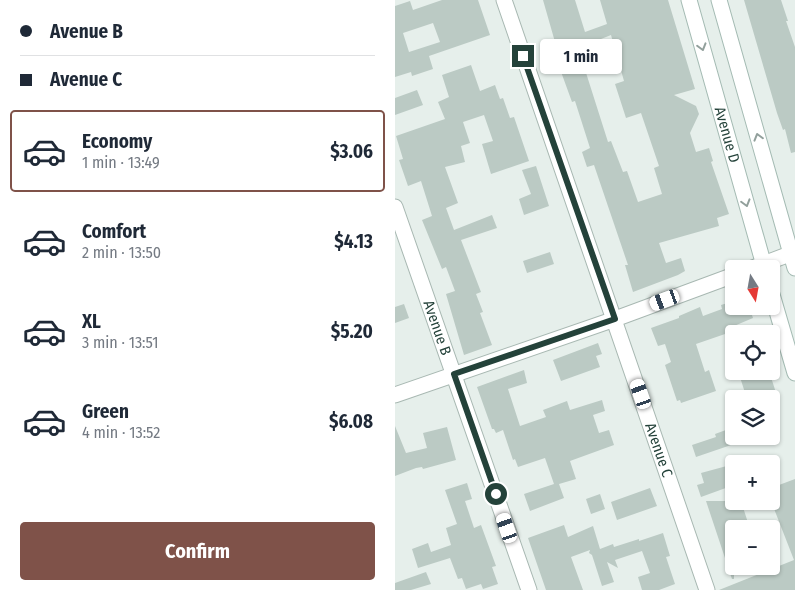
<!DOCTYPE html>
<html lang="en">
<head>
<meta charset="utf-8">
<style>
  body { margin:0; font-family:"Fira Sans Condensed",sans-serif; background:#f2f2f3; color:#1f2937; height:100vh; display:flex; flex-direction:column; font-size:19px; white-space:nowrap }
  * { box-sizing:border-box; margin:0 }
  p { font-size:16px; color:#747a83 }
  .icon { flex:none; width:28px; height:28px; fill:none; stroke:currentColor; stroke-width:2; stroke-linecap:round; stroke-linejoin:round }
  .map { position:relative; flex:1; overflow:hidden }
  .side { display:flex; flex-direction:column; background:#fff; width:395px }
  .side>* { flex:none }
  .top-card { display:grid; align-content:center; height:110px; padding:0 20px; background:#fff }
  .needle { width:32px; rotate:169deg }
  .controls { position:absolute; left:330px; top:260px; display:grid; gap:10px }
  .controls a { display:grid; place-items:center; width:55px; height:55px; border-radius:5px; background:#fff; box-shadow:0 1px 4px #0004; font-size:25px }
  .end { position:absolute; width:22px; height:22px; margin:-11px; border:6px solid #24423a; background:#fff; box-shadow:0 0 0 2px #fff }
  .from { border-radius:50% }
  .bubble { position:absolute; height:35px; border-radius:5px; background:#fff; box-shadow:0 1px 4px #0004; font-size:16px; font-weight:700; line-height:35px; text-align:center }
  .car { position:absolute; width:15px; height:30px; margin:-15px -8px; border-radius:6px; box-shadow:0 0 4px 1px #0007; background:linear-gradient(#fff 24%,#345 0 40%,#fff 0 76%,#345 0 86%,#fff 0) }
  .top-card b { display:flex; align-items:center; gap:18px; height:48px; font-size:19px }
  .top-card b+b { border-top:1px solid #e0e1e3 }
  .top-card i { width:12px; height:12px; background:#1f2937 }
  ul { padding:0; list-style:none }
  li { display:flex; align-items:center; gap:15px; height:82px; margin:0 10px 8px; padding:0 10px; border:2px solid transparent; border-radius:5px }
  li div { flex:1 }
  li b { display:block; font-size:19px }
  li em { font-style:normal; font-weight:700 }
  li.on { border-color:#7f5249 }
  li>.icon { width:45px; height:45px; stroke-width:1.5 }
  .button { display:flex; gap:10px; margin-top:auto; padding:10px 20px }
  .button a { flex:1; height:58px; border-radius:5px; background:#7f5249; color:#fff; font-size:20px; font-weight:700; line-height:58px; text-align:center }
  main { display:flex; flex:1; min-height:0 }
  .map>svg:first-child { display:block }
</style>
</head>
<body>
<main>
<section class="side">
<div class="top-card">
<b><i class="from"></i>Avenue B</b>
<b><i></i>Avenue C</b>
</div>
<ul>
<li class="on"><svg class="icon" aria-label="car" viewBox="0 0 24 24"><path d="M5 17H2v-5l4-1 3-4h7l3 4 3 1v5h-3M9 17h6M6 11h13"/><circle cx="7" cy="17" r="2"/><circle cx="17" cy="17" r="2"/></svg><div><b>Economy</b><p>1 min · 13:49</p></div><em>$3.06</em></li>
<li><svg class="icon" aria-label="car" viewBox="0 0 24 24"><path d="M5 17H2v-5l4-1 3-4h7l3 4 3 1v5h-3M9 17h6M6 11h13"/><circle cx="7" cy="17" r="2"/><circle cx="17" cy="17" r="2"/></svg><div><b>Comfort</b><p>2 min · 13:50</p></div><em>$4.13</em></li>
<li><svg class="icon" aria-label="car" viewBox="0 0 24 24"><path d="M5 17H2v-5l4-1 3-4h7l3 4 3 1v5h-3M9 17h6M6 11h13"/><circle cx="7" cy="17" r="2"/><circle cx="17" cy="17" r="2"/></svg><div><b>XL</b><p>3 min · 13:51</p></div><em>$5.20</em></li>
<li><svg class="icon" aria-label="car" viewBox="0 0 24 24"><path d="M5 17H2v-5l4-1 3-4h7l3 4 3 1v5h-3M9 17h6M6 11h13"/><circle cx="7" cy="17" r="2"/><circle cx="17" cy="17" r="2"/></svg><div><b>Green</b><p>4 min · 13:52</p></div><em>$6.08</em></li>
</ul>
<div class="button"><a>Confirm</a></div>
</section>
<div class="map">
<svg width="400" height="590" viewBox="0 0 400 590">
  <rect width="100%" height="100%" fill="#e6efeb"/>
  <!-- building -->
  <path fill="#bbcac4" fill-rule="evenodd" d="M47,0H83L95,35L34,56L38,69L17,76L16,72L0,77V6L15,1L18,10ZM38,23L45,42L14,52L8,33Z
    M148,0H180L190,32L212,24L205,0H273L300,89L279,95L301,106L304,114L295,133L301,152L314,148L318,161L316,162L334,214L322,218L324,226L264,243L271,263L286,258L290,271L283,275L238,292L230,265H233L199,165L192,167L187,152L195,148L180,101L177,102L161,58L158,43L160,42ZM216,35L229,81L220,84L231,118L246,113L264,166L259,168L267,194L243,202L232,171L228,172L216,141L213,142L186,57L194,54L191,45Z
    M349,0H386L393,21H391L400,47V152L396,153L390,129L388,130L382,113Z
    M76,65L85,91L100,85L105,99L108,98L115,118L119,117L134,161L96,174L87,144L98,141L89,115L68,122L75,143L66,146L70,162L50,167L63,203L51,208L59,230L97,215L102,228L66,240L86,292L81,294L88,312L85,313L97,345L69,355L51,294L60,291L51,267L47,269L27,220L37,216L26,181L13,186L4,160L8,159L1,136L50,119L43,102L54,97L47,75Z
    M22,90L28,105L0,115V98Z
    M141,166L154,206L129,215L124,199L136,194L127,170Z
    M155,252L159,264L132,273L128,261Z
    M339,301V306H354L358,318L339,326V356H337L330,334L301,344L310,372L314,370L321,391L286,403L285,400L282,401L270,365L276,362L270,344L263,346L256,328L284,318V316L305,307L308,316L327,309L326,305Z
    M9,304L14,318L0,323V307Z
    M203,343L207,354L201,356L205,367L166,381L158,360Z
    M129,370L132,383L113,389L125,426L151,417L148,410L172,401L175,410L207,400L210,411L198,415L204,433L214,430L219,445L175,461L181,479L164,484L169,498L135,511L129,494L159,484L150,458L123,467L120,459L118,460L108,430L101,433L99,429H97L82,387Z
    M352,371H374L383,399H352L344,374Z
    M0,426L11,453L32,448L28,433L52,427L61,460L28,469L27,467L21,468L0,476Z
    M339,427V444L301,457L297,445L321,437L320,434Z
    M339,464V485L306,497L302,485L309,483L306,473Z
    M400,479V590H324L399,560L376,501V488Z
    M72,483L77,499L70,501L79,528L86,525L101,566L97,567L103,584L88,589L86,584L71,589L67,578L63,579L55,558L23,568L17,549L33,543L36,552L56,545L51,528L62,524L50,490Z
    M255,488L262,506L222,520L216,502Z
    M205,494L210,509L196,514L191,499Z
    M311,501H346L355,529H339V579H337Z
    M169,525L173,537L198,526L205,549L218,544L219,547L244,539V541L268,533L275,556L271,557L280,584L264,590H247L243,577L255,573L247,551L220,560L223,568L212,562L219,582L207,586L197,555L194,553L195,550L176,557L188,590H151L133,538Z
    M31,572L36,584L16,590H0V583Z"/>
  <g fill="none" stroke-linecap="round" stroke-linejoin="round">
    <!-- street casing -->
    <g stroke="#a8b8b2" stroke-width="17">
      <g id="street">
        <path id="s1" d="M109,0L312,590"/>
        <path id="s2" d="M0,207L134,590"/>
        <path d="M355,269L400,252"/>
        <path d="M0,395L220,319L339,275"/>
      </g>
    </g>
    <!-- secondary casing -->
    <g stroke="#a4bbb3" stroke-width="17">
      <g id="secondary">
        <path id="s3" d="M294,0L370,269"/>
        <path d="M324,0L400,268"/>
        <path d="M376,291L400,373"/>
      </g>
    </g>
    <!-- street -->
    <use href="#street" stroke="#fff" stroke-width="15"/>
    <!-- secondary -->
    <use href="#secondary" stroke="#fff" stroke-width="15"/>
  </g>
  <!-- one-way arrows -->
  <defs><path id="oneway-chevron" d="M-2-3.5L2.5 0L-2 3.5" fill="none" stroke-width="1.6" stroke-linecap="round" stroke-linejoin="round" transform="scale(1.25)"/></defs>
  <g stroke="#92a09c">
    <use href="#oneway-chevron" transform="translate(307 47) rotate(74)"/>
    <use href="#oneway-chevron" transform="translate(363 137) rotate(-106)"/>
    <use href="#oneway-chevron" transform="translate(351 203) rotate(74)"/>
  </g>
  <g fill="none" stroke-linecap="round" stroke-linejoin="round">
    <!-- route -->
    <path stroke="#24423a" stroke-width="6" d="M101,494L59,374L220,319L128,56"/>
  </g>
  <g text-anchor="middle" stroke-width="4" stroke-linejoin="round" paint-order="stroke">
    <!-- street labels -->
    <g font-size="15" fill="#24423a" stroke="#f7fbf9">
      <text dy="5" stroke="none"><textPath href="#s3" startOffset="140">Avenue D</textPath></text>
      <text dy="5" stroke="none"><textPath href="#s2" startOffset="128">Avenue B</textPath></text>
      <text dy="5" stroke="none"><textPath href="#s1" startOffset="476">Avenue C</textPath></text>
    </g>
  </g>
</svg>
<div class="controls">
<a><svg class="needle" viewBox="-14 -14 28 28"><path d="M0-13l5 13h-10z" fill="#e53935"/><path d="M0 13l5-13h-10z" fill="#747a83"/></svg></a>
<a><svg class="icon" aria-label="locate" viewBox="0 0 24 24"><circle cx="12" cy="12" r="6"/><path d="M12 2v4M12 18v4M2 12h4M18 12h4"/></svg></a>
<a><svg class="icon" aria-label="layers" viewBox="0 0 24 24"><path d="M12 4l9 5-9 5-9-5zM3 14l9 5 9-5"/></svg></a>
<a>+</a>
<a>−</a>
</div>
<i class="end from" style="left:101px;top:494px"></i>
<i class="end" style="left:128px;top:56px"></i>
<div class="bubble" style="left:145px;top:39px;width:82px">1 min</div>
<i class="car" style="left:270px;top:300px;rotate:250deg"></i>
<i class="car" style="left:246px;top:394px;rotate:341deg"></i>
<i class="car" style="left:112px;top:528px;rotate:341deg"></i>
</div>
</main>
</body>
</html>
